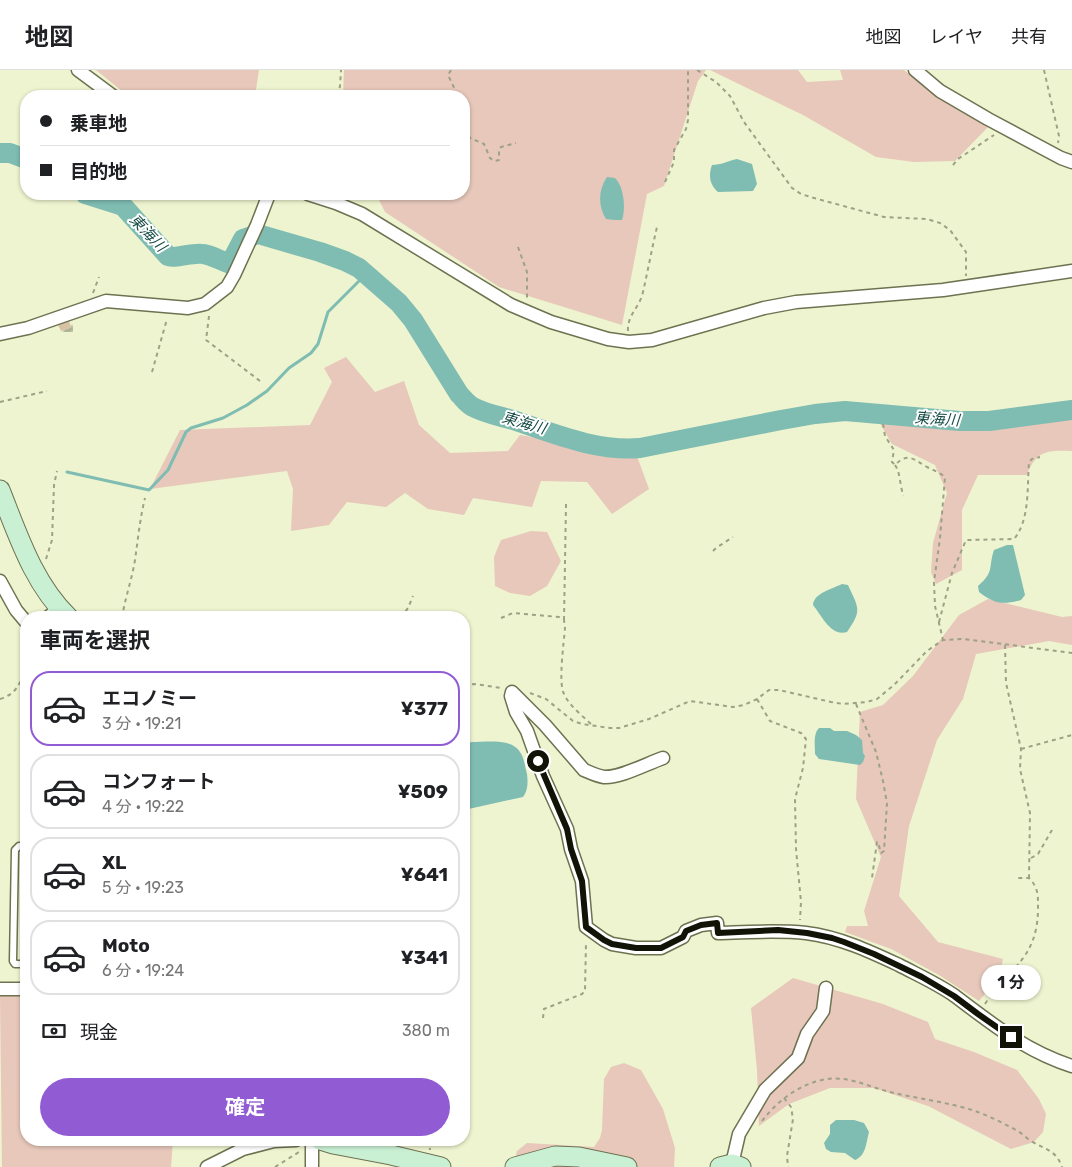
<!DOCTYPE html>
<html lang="ja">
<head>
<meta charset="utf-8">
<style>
  body { margin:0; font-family:Rubik,"Noto Sans JP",sans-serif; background:#f6f6f6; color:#202124; height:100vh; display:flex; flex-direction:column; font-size:19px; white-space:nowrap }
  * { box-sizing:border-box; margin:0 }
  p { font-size:16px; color:#757577 }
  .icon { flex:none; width:28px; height:28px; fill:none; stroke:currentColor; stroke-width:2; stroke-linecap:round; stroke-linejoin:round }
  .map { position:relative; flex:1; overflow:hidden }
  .side { position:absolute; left:20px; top:541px; width:450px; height:535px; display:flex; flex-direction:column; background:#fff; border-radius:20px; box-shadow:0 1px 4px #0004 }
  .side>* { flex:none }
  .top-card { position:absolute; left:20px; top:20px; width:450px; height:110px; border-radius:20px; box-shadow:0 1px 4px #0004; display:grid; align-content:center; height:110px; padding:0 20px; background:#fff }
  .end { position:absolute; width:22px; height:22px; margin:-11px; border:6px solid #111307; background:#fff; box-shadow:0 0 0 2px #fff }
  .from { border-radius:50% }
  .bubble { position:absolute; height:35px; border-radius:18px; background:#fff; box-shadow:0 1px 4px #0004; font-size:16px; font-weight:700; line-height:35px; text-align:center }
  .top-card b { display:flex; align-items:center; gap:18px; height:48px; font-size:19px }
  .top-card b+b { border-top:1px solid #e0e0e0 }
  .top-card i { width:12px; height:12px; background:#202124 }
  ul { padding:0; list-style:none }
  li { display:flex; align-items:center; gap:15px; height:75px; margin:0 10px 8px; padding:0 10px; border:2px solid #e0e0e0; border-radius:20px }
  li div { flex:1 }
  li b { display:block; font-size:19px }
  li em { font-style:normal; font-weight:700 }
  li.current { border-color:#915bd3 }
  li>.icon { width:45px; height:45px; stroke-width:1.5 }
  h2 { padding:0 20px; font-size:22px; line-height:60px }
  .pay { display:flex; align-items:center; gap:12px; height:55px; padding:0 20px; font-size:19px }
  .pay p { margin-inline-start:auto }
  .cta { display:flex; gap:10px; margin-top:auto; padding:10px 20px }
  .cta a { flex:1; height:58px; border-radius:30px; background:#915bd3; color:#fff; font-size:20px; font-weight:700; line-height:58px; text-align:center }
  header { display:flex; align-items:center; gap:30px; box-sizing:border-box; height:70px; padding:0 25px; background:#fff; border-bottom:1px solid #e0e0e0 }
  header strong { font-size:24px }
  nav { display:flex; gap:28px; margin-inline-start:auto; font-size:18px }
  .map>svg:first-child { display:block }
</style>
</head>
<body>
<header>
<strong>地図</strong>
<nav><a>地図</a><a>レイヤ</a><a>共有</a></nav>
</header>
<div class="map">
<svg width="1072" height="1097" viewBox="0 0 1072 1097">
  <defs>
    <filter id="shadow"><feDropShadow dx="4" dy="4" stdDeviation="1" flood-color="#0004"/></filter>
  </defs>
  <rect width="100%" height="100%" fill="#eef4cf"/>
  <!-- green -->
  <path fill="#e7c8bb" d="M96,0H259L255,26H128Z
    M344,0H706L698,11L664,116L647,124L622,255L499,217L385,142L376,124H464V26H343Z
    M710,0H798L807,12L843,10L840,0H904L937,26L989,56L955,91L914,92L876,87L803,45Z
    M346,287L375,322L404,311L419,355L450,383L508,381L520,365L637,386L649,419L612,444L587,412L541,411L532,437L473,428L464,445L428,439L405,423L386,437L347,432L329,455L291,461L293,419L287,401L150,419L180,360L310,355L332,312L324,298Z
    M1072,346V381C1048,380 1036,380 1027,405H978L962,440V500L936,514L931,502L933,473L947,423L935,395L892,374L877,348L928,355L973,357Z
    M531,461L547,462L561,491L547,516L530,526L510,523L495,516L494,487L501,470Z
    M988,529L1062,547L1072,546V575L1049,571L976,584L963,629L937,670L909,756L899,826L938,872L1003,889L999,907L979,931L939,905L891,879L845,862L847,856H868L864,841L881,787L856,729L860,642L883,635L913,606L959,545Z
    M793,908L883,934L928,952L935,969L974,982L1017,1000L1039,1029L1046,1044L1043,1062L1034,1072L1011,1079L928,1036L874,1018H830L789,1034L759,1056L757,1000L751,938Z
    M0,926H26V1070H173L171,1097H2Z
    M624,993L641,1000L663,1039L675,1078L674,1097H513L517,1081L527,1073L594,1077L600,1068L602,1060L604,1009L611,997Z"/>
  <!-- water -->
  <path fill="#7fbcb2" d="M737,89L752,94L757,114L753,121L718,122C710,115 708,106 712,95C721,95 728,91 737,89Z
    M607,107L615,108C624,117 626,138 622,150H615L606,149C598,136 598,120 607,107Z
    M1007,475H1013L1025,525L1021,530C1002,535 995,534 979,522L978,516C995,501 988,498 994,480Z
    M842,514L848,515C859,539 862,540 847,562C831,567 822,546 813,535C814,523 832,519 842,514Z
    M819,658H830L834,661H847L856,665L862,670L863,683L865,686L863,692L860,695L819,689L815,684C815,676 813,664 819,658Z
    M472,672C486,672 512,668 520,682C524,687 525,697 527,704C528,712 528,721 523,727L464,740V674Z
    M836,1050H854L864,1053L869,1062C866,1073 866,1086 855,1090L845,1083L831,1082L826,1079L824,1073L830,1064V1055Z"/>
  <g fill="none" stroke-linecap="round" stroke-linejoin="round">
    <!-- stream -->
    <path stroke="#7fbcb2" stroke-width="3" d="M67,402L149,420L168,400L186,362L191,358L223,348L247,335L267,321L289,298L311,283L318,274L328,242L366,204"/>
    <!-- river -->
    <path stroke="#7fbcb2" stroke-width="20" d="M0,83H10L26,89
      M85,124L123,136L168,186C174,189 193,182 203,184C212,185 221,191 230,194L243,169L258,164L320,182L345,191L359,198L399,233L413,250L459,324C464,329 467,334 473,337C486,344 500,346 513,350C553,363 597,382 640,378L781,350L815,344L845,341L960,351H989L1072,340"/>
  </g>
  <!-- building -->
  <path fill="#d7c3a4" filter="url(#shadow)" d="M69,251L71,257L61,261L58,255Z"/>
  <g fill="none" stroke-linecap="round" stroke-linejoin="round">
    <!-- lane casing -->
    <g stroke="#6d7251" stroke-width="9">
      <path id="lane" d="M26,776H19L15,780L13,891L15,894H26"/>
    </g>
    <!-- street casing -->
    <g stroke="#6d7251" stroke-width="15">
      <path id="street" d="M78,0L113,26
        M915,0L940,21L988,49L1061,88L1072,92
        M308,124L336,133L362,144L511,235L551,252L608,269L629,272L652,270L764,238L796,232L943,220L1072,201
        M0,264L28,258L106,231L188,238L205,234L227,217L234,205L257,155L269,124
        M0,511L16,540L26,552
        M47,548L60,538
        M663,688C646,694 620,708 604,707C597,706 591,703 584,700L545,655L512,622L511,626L516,642L527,661L543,706L567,759L571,779L582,811L586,857L604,870L612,874L636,878H661L683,867L686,861L701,855L717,853L718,863C748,862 777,860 806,863C839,867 869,881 899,895C918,905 938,914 955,926C992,954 1027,982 1072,996
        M0,919H26
        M732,1094L739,1064L765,1020L798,988L807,964L823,941L826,918
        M207,1097L243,1079L274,1071L296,1070
        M312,1097V1070"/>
    </g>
    <!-- secondary casing -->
    <g stroke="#6d7251" stroke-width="21">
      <path id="secondary" d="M0,420C18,465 33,513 69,548
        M320,1070L333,1074L391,1085L441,1097
        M515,1097L555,1086L579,1087L627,1097
        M720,1097L732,1094L741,1097"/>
    </g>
    <!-- path -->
    <path stroke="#9da185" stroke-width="2" stroke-dasharray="4 4" stroke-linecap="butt" d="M451,0L448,5L458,26
      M697,0L716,12L730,26L744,52L792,118L801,124L814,128L884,147L927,149L940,153L950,160L966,182V206
      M1044,0L1059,66L1058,73
      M82,26L87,20
      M338,26L340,16L341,0
      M464,59L470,68L484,74L490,88L494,91L499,90V79L501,77L516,73
      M953,95L958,89L994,65
      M665,112L674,92V80L686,59L688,50V0
      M518,177L527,202V230
      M93,223L99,207
      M209,246L206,270L260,311
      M628,261C627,245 640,237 643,222C648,200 652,178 657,157
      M152,302L167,249
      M0,332L47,321
      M883,354L885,366L894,380L892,392L895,395C908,382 913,389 927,397C933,400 939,402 945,407L940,468L934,512L935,536L943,570
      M895,395L898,400L903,426
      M713,481L716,478L733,467
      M46,489L52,470L54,415L57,401
      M122,548C125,528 132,509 135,490C138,469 140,448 145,428
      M401,548L408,538L413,526
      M501,548L513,543L559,547L564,550L565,558C564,572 558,613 564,624C570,637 583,646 593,656
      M564,550L566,434
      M939,552L952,503L966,470L1014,469C1030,450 1027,417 1029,392L1032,389L1040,387
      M1005,575L1006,613L1021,679L1020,699L1030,743L1029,808
      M464,615L475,614L501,618
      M530,623L546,629L573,651L582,654L610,658H619L649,649L690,631L733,637L744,635L757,629L769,620H779L831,632L843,634L867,632L877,629L894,615L927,581L943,570L964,569L1072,583
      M0,629C17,624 20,613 26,598
      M757,629L770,651L801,663L806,669L803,698L795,729L796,779L801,832L800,850
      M856,634L876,682L883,711L887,733L884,781L881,783L878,772H877L872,808
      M1021,679L1072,665
      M1031,788L1038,784L1052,760
      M985,934C1009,897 1037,890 1038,840C1038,827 1039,818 1029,808H1016
      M543,948L544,939L582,924L585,921L586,872
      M784,1028L791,1037L793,1049L787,1086L788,1097
      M762,1051C778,1030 801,1013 827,1009C850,1006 869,1017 890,1022C918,1029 948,1032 975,1041C989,1046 1003,1053 1016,1060C1022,1063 1026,1068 1031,1071C1046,1080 1056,1080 1062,1097
      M429,1070L430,1080
      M275,1097L299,1082"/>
    <!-- lane -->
    <use href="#lane" stroke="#fff" stroke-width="6"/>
    <!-- street -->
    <use href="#street" stroke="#fff" stroke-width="12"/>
    <!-- secondary -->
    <use href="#secondary" stroke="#caf0d4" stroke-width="19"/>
  </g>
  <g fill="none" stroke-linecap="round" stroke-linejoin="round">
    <!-- route -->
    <path stroke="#111307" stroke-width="6" d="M538,691L567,759L571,779L582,811L586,857L604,870L612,874L636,878H661L683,867L686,861L701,855L717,853L718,863L778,860L807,863L832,868L844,872L874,884L922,907L954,926L978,944L1011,967"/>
  </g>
  <g text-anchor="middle" stroke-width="4" stroke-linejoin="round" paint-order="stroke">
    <!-- water labels -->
    <g font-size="15" font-style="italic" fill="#174c45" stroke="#fff">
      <text transform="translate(148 163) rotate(46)" y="5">東海川</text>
      <text transform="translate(937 349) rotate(4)" y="5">東海川</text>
      <text transform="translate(524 353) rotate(16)" y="5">東海川</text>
    </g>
  </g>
</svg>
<i class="end from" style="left:538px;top:691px"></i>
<i class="end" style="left:1011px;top:967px"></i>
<div class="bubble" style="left:981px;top:895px;width:60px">1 分</div>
<div class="top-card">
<b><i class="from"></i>乗車地</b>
<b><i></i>目的地</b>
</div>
<section class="side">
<h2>車両を選択</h2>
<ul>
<li class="current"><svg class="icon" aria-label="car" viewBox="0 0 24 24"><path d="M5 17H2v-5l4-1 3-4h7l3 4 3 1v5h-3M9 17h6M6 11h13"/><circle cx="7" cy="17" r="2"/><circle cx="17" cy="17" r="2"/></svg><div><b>エコノミー</b><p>3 分 · 19:21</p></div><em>¥377</em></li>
<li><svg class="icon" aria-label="car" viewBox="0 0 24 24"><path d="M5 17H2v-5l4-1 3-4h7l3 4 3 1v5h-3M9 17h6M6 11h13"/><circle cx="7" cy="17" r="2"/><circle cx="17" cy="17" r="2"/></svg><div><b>コンフォート</b><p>4 分 · 19:22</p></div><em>¥509</em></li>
<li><svg class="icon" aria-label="car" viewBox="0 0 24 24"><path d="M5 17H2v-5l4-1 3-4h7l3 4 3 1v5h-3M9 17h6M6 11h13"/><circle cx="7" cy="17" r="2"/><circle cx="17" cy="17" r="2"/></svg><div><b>XL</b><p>5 分 · 19:23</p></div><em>¥641</em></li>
<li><svg class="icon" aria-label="car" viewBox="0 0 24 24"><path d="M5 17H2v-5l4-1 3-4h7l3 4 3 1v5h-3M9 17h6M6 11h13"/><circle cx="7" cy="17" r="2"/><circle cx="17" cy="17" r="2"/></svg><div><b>Moto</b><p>6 分 · 19:24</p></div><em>¥341</em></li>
</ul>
<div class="pay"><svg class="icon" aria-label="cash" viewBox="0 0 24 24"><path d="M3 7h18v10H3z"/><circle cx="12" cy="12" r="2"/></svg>現金<p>380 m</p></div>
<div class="cta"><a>確定</a></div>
</section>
</div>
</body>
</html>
